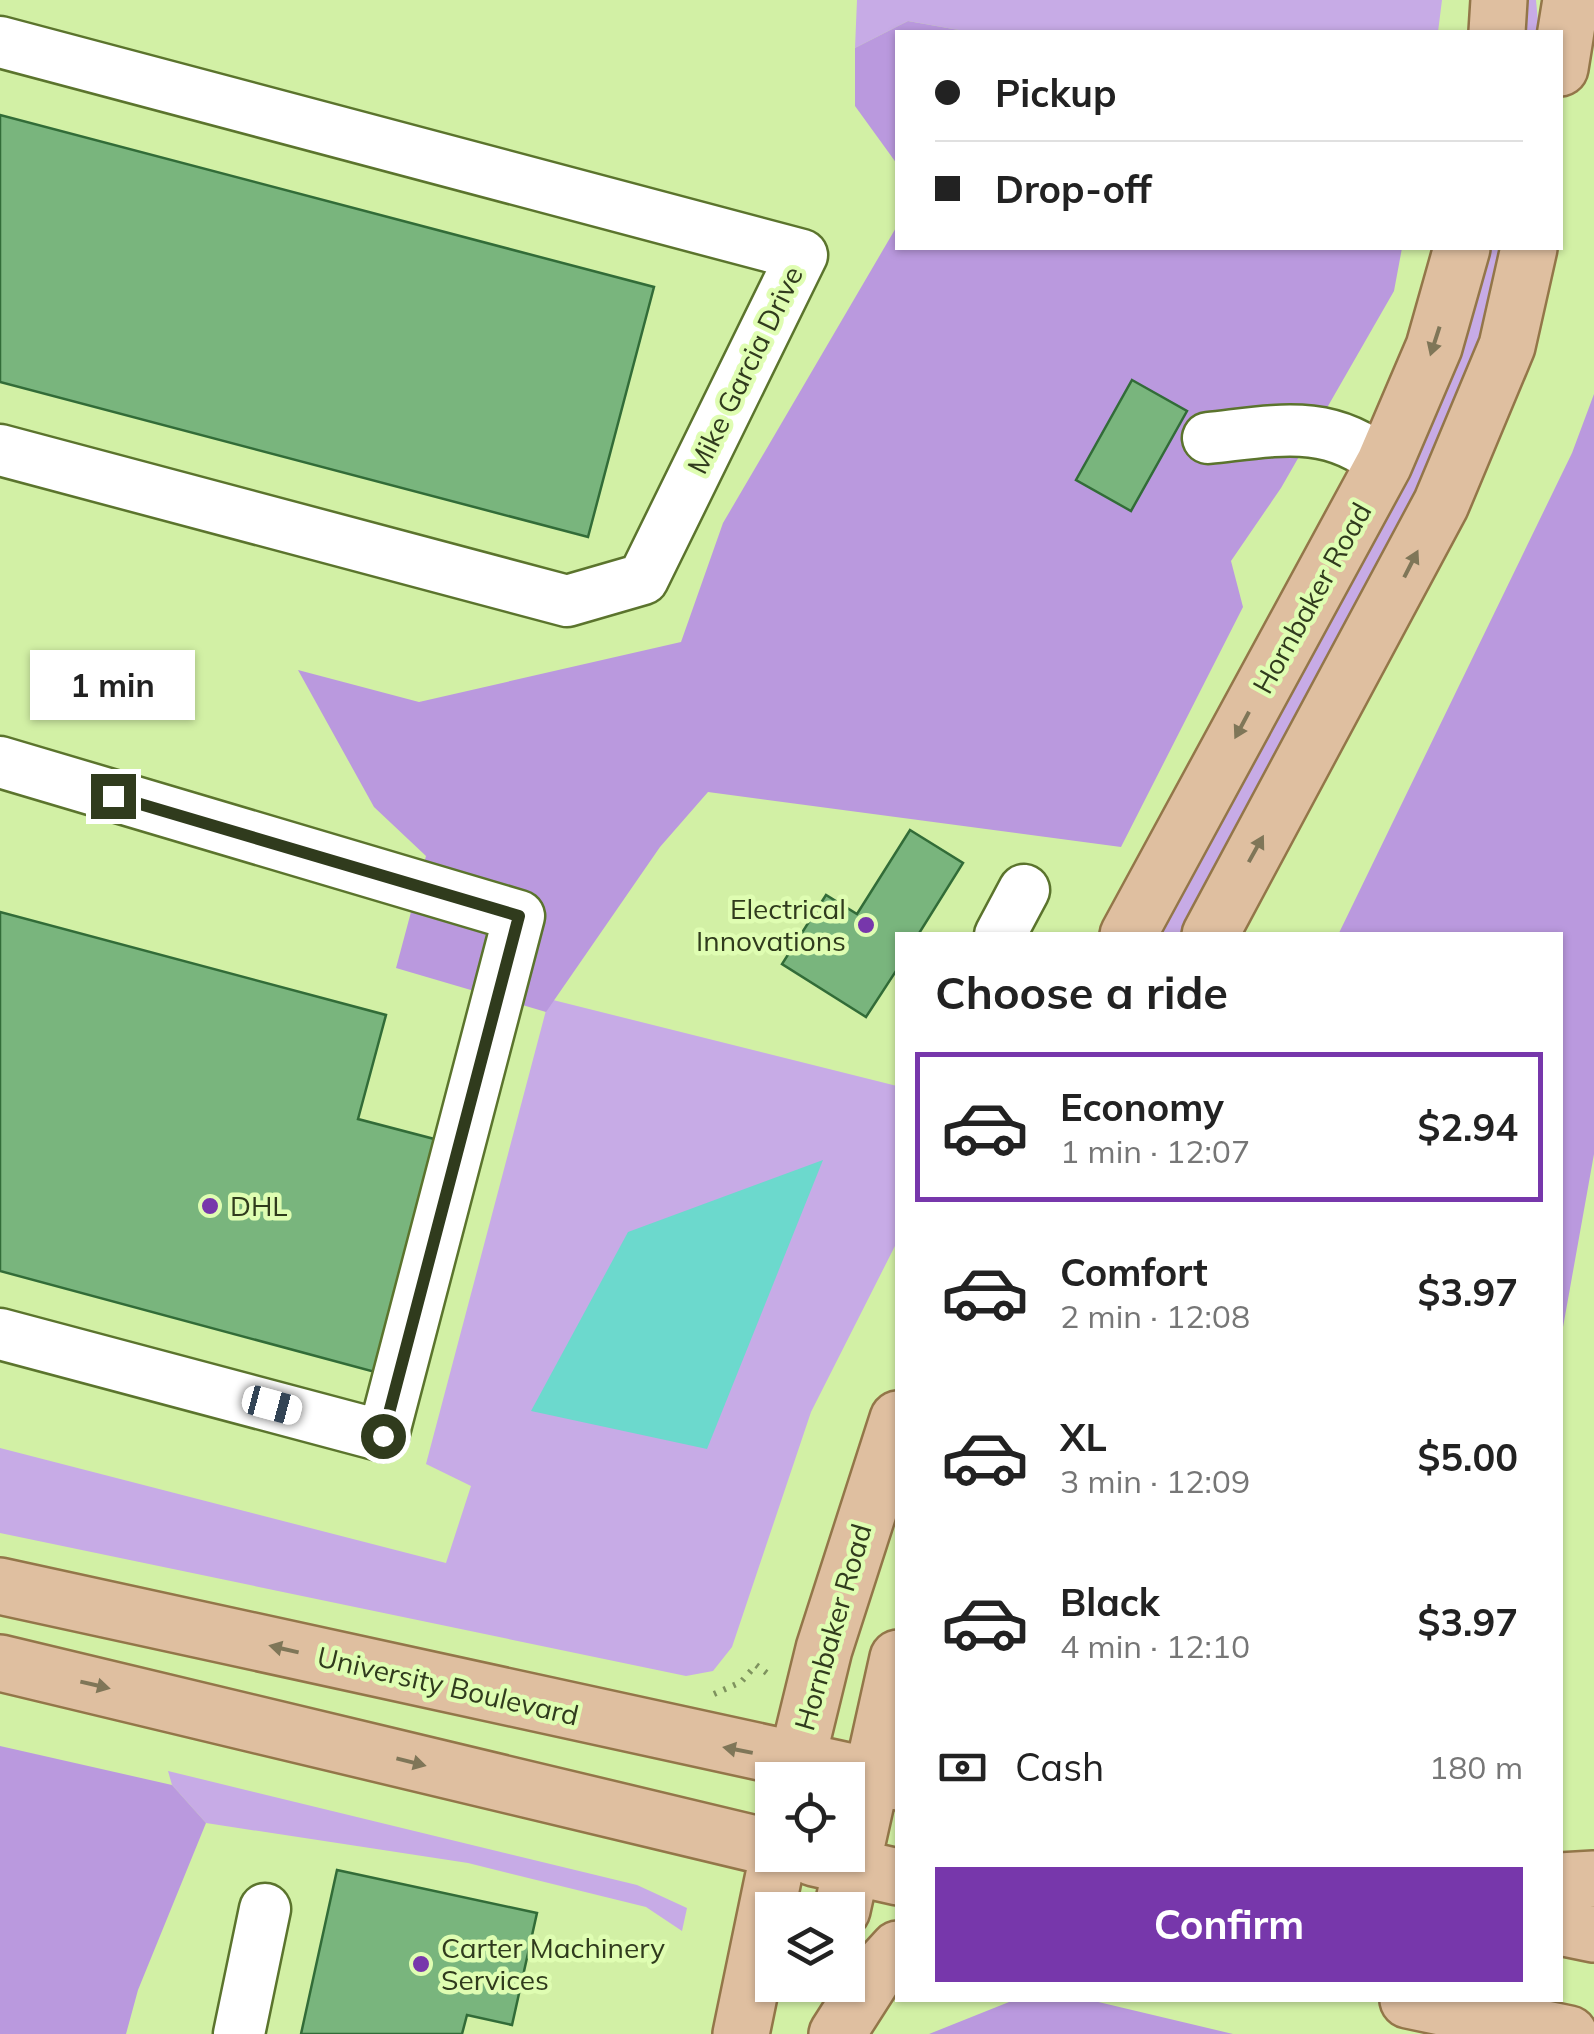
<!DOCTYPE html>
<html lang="en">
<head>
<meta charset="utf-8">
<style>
  body { margin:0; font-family:Mulish,sans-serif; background:#f6f6f6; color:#222; height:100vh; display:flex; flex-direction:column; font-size:38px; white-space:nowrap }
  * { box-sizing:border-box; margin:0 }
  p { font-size:32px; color:#767676 }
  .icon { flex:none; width:55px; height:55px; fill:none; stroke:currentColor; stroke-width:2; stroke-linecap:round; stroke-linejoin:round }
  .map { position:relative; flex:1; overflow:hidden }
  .details { position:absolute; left:895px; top:932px; width:668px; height:1070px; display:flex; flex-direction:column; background:#fff; border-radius:0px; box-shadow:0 2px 8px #0004 }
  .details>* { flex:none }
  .hud { position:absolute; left:895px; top:30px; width:668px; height:220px; border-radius:0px; box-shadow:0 2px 8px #0004; display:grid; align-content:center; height:220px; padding:0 40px; background:#fff }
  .tools { position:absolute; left:755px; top:1762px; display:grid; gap:20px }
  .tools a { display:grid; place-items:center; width:110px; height:110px; border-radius:0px; background:#fff; box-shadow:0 2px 8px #0004; font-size:50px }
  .end { position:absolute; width:45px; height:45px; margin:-22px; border:12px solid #303b1d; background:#fff; box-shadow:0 0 0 5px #fff }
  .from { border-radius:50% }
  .bubble { position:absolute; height:70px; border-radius:0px; background:#fff; box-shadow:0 2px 8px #0004; font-size:32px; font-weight:700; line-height:70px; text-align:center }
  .car { position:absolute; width:30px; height:60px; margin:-30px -15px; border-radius:12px; box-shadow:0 0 8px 2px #0007; background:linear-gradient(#fff 24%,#345 0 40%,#fff 0 76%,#345 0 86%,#fff 0) }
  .hud b { display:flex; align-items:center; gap:35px; height:95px; font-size:38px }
  .hud b+b { border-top:2px solid #e0e0e0 }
  .hud i { width:25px; height:25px; background:#222 }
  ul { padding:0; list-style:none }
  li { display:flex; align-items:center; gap:30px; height:150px; margin:0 20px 15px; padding:0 20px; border:5px solid transparent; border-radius:0px }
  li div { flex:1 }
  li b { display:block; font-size:38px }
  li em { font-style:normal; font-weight:700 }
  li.on { border-color:#7737ab }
  li>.icon { width:90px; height:90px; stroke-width:1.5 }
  h2 { padding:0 40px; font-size:45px; line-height:120px }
  .pay { display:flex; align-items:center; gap:25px; height:110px; padding:0 40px; font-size:38px }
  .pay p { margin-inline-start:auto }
  .button { display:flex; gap:20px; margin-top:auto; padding:20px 40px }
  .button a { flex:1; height:115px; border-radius:0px; background:#7737ab; color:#fff; font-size:40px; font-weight:700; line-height:115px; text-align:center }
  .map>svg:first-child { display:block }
</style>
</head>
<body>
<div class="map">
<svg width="1594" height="2034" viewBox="0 0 1594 2034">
  <rect width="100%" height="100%" fill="#d2f0a5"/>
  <!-- green -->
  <path fill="#c7abe6" d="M857,0H1442L1438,32H970L908,21L855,48Z
    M1520,0H1536L1539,32H1517Z
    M1481,248H1512L1482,352L1406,530L1182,935H1160Z
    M549,999L897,1086V1242L811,1412L732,1647L713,1671L686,1676L0,1533V1448L446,1563L471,1486L426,1464Z
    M168,1771L637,1885L687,1908L682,1931L646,1907L468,1863L206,1823L172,1785Z"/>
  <!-- forest -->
  <path fill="#ba99de" d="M908,21L970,32H898L897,164L855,106V48Z
    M897,226L898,248H1402L1394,291L1281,488L1231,561L1243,607L1121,847L708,792L660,847L546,1012L396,968L426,856L374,807L298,670L419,702L681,642L723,523Z
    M1594,394V1154L1560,1344V935H1338L1572,453Z
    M0,1746L172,1785L206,1823L138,1990L126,2034H0Z
    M1014,2000H1090L1233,2034H929Z"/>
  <!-- water -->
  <path fill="#6cd9cd" d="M823,1160L707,1449L531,1411L628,1232Z"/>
  <!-- building -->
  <path fill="#79b57d" stroke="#326c38" stroke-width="2.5" d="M0,115L654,287L588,537L0,382Z
    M1132,380L1187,411L1131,511L1076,480Z
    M910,830L963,863L918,935H898V968L866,1017L782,964L826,895L857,914Z
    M0,912L386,1015L358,1119L438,1140L375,1372L0,1271Z
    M337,1870L537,1913L512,2025L467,2015L462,2034H301Z"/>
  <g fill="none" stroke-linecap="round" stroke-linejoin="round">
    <!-- minor casing -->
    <g stroke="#5b742d" stroke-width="55">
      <path id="minor" d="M0,42L802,255L643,579L567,601L0,450
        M1208,438C1275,431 1329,417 1384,464
        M0,762L519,916L383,1436L0,1334
        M1000,935L1024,890
        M239,2034L265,1909"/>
    </g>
    <!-- major casing -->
    <g stroke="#937649" stroke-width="60">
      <path id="major" d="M1497,32L1499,0
        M1560,68L1571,0
        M1128,935L1384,464L1434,347L1462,248
        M1210,935L1441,504L1507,346L1529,248
        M0,1586L898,1782
        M0,1663L772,1848
        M792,1780L824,1649L898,1419
        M814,1858L898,1877
        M1560,1881L1594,1879
        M842,1910L898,1658
        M1560,1927L1594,1934
        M1408,2000L1569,2034
        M741,2034L778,1855
        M837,2034L876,1973L898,1949"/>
    </g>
    <!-- path -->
    <path stroke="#7e925e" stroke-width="6" stroke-dasharray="2.5 8" stroke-linecap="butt" d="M714,1694L741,1682L756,1665L772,1677"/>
    <!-- minor -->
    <use href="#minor" stroke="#fff" stroke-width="50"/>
    <!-- major -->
    <use href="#major" stroke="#dfbfa0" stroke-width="55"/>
  </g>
  <!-- one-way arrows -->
  <defs><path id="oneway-solid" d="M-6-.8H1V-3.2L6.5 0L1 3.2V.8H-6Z" transform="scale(2.5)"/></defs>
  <g fill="#7f7658">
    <use href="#oneway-solid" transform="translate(1435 341) rotate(108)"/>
    <use href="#oneway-solid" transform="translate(1411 564) rotate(-63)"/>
    <use href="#oneway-solid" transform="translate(1242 725) rotate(118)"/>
    <use href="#oneway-solid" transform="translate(1256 849) rotate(-61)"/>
    <use href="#oneway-solid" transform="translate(284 1649) rotate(-167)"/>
    <use href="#oneway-solid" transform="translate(95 1685) rotate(13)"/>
    <use href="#oneway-solid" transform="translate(738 1750) rotate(-169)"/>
    <use href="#oneway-solid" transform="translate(411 1762) rotate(14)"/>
  </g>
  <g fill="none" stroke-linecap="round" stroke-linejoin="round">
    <!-- route -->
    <path stroke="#303b1d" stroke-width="12" d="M113,796L519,916L383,1436"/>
  </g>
  <!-- markers -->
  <g fill="#7737ab" stroke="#dffdb2" stroke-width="4">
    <circle cx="866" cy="925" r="10"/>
    <circle cx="210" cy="1206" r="10"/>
    <circle cx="421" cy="1964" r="10"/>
  </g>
  <g text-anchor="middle" stroke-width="9" stroke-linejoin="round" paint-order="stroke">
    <!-- street labels -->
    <g font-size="28" fill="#303b1d" stroke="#dffdb2">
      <text transform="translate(745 370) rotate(-64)" y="10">Mike Garcia Drive</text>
      <text transform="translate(1312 598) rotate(-61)" y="10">Hornbaker Road</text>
      <text transform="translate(833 1627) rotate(-74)" y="10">Hornbaker Road</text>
      <text transform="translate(448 1686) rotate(13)" y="10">University Boulevard</text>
    </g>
    <!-- poi labels -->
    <g font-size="28" fill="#303b1d" stroke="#dffdb2" text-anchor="start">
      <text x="846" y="919" text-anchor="end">Electrical<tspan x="846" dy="32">Innovations</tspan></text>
      <text x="230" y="1216">DHL</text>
      <text x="441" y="1958">Carter Machinery<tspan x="441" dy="32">Services</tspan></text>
    </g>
  </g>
</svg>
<div class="tools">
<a><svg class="icon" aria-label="locate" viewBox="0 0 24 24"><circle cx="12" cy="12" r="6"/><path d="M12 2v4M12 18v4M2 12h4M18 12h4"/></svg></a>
<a><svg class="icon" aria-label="layers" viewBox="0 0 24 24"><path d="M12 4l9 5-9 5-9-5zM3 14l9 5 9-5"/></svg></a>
</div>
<i class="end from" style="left:383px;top:1436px"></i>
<i class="end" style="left:113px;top:796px"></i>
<div class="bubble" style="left:30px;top:650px;width:165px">1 min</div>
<i class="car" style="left:272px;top:1405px;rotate:105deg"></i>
<div class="hud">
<b><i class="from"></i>Pickup</b>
<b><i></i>Drop-off</b>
</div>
<section class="details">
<h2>Choose a ride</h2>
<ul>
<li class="on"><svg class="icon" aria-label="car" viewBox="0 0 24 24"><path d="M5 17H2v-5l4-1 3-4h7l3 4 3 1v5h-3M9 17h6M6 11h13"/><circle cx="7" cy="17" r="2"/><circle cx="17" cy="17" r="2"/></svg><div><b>Economy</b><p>1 min · 12:07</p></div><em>$2.94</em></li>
<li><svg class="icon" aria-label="car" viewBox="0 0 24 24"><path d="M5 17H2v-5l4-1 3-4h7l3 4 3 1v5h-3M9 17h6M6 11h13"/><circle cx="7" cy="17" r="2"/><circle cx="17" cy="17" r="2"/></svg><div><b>Comfort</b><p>2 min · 12:08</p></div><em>$3.97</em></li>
<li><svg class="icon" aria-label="car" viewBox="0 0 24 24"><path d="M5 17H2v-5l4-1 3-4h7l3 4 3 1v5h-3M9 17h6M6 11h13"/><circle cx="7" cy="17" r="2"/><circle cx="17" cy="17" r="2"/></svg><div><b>XL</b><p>3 min · 12:09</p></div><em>$5.00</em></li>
<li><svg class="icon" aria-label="car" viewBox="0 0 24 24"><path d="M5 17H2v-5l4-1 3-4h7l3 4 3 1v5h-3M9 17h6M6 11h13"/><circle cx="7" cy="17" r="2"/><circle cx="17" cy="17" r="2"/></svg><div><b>Black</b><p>4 min · 12:10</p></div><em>$3.97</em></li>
</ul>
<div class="pay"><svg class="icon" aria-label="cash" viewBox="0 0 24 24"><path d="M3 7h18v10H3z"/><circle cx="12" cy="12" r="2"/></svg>Cash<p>180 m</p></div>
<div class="button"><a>Confirm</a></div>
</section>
</div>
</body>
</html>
